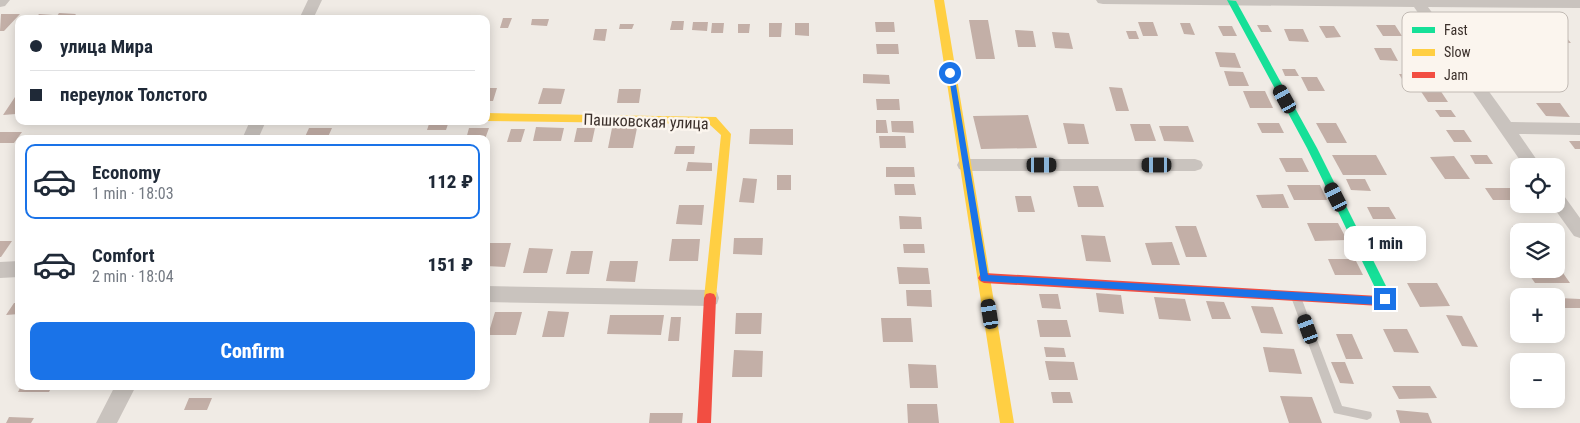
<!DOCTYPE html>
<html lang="en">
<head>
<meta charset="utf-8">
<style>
  body { margin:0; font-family:"Roboto Condensed",sans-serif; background:#f2f2f3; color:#1f2937; height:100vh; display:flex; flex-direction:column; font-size:19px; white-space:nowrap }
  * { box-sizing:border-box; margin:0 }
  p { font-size:16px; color:#747a83 }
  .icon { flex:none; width:28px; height:28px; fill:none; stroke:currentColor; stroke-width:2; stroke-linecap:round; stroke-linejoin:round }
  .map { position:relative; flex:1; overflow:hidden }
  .drawer { position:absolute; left:15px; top:135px; width:475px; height:255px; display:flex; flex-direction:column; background:#fff; border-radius:10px; box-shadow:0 2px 12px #0003 }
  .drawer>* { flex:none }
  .banner { position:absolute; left:15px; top:15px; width:475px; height:110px; border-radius:10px; box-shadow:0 2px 12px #0003; display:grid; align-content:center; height:110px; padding:0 15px; background:#fff }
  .fabs { position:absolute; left:1510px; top:158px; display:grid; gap:10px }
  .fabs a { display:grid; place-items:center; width:55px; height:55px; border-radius:10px; background:#fff; box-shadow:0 2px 12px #0003; font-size:25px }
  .end { position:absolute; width:22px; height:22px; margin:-11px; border:6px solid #1a73e8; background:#fff; box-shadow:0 0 0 2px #fff }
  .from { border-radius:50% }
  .bubble { position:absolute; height:35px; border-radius:10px; background:#fff; box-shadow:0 2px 12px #0003; font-size:16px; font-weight:800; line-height:35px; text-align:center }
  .car { position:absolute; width:15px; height:30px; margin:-15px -8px; border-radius:6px; box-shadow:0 0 4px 1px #0007; background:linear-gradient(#222 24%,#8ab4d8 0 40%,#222 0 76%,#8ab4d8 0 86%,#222 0) }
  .banner b { display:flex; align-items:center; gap:18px; height:48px; font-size:19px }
  .banner b+b { border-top:1px solid #e0e1e3 }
  .banner i { width:12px; height:12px; background:#1f2937 }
  ul { padding:9px 0 0; list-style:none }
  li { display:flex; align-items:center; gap:15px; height:75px; margin:0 10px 8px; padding:0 5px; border:2px solid transparent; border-radius:10px }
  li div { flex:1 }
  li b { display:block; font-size:19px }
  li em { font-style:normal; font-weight:800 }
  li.selected { border-color:#1a73e8 }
  li>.icon { width:45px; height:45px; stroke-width:1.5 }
  .button { display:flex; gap:10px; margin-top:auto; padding:10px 15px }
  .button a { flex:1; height:58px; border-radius:10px; background:#1a73e8; color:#fff; font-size:20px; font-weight:800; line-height:58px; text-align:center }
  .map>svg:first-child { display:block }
</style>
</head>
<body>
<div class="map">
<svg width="1580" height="423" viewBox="0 0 1580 423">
  <rect width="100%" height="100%" fill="#f0ebe5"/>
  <!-- building -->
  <path fill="#c3afa7" d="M59,13L76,14L72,19H55Z
    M1,14H20L4,31H0Z
    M39,14L53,15L50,19H35Z
    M225,15H241L238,19H223Z
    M503,18H512L508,28H500Z
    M532,19H549L547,26L531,25Z
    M969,20H988L995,59H976Z
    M672,21H684L683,30H670Z
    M693,22H708L707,31L692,30Z
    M875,22H894L895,32H876Z
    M1138,22H1153L1158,36H1143Z
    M712,23H724L723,33H711Z
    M769,23H782L781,37H769Z
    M795,23H809V36L795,35Z
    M1180,23H1190L1195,35L1184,34Z
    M620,24H634L632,29H619Z
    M738,24H750L749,33H738Z
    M1257,25H1268L1272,32H1261Z
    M1376,25H1395L1402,36H1383Z
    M1218,26H1232L1237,36H1223Z
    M1319,26H1334L1341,37L1326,38Z
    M595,29H607L605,41L593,40Z
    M1284,29H1303L1309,42L1289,41Z
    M1015,30L1033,31L1036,47H1018Z
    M1546,30H1560L1571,43L1556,42Z
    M1126,31H1136L1139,39H1129Z
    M1052,32L1069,33L1073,49L1055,48Z
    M876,44H898L899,54H877Z
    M1374,48H1391L1398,61L1380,60Z
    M1215,52L1235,53L1241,68L1220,67Z
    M1282,69H1295L1299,76H1285Z
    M1224,71L1243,72L1249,86H1229Z
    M863,74L889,75L890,84L863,83Z
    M1399,74H1420L1426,84H1405Z
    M1301,77H1317L1325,91H1308Z
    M1109,87L1122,88L1129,111H1116Z
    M486,88H497L493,101H486Z
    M543,88L565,89L561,104H538Z
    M619,89H641L639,103H617Z
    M1420,90H1440L1448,102H1428Z
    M1243,91H1265L1273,108H1250Z
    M15,97H19V110L16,114L3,115Z
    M876,99H899L900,110H877Z
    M1536,103H1560L1570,117L1546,116Z
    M1435,110H1451L1456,117H1440Z
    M1028,115L1037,148L981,149L973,116Z
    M876,120H886L888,133H876Z
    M430,121H449L446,130H427Z
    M891,121H913L914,133L892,132Z
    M1063,123L1084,124L1089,144H1068Z
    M1257,123H1279L1284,133H1262Z
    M1316,123H1336L1347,143H1327Z
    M1130,124H1150L1156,141H1135Z
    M1159,126H1188L1194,142L1164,141Z
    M536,127L564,128L561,141H533Z
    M309,128H332L327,139H304Z
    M469,128H489L485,139H466Z
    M577,128H595L592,142H574Z
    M612,128H637L633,148H608Z
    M511,129H525L521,142H507Z
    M750,129H793V145L749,144Z
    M1446,130H1464L1472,142H1454Z
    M0,132H22L14,143H0Z
    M879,136H905L906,148H880Z
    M1569,141H1580V149H1575Z
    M676,146H695L694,154H674Z
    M1332,155H1376L1387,175H1343Z
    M1470,155H1487L1493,164H1475Z
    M1454,156L1470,179H1445L1430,157Z
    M1279,158H1302L1309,172H1286Z
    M688,162L712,163V171H686Z
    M886,167H914L915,177H886Z
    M777,175H791V190H777Z
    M743,178L757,179L754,203L739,202Z
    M1346,179H1365L1371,191L1351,190Z
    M894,184H914L916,195H895Z
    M1287,185H1320L1327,200H1294Z
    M1073,186H1098L1104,207H1078Z
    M1485,188H1512L1519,200H1493Z
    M1283,194L1289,208H1262L1256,195Z
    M1015,196H1031L1035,212H1018Z
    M679,205H704L702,225L676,224Z
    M1367,207H1389L1396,219H1373Z
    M899,216L921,217L922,229H900Z
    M1307,223H1338L1347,240L1315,241Z
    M1175,226H1196L1207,257H1186Z
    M1512,226H1531L1535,231H1519V236Z
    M1081,235L1105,236L1111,262L1086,261Z
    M734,238H763L762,255L733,254Z
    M672,239H700L698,261H669Z
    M0,241H12L1,257H0Z
    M1172,242L1180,265H1152L1145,243Z
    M487,243H511L505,267L486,266Z
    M903,244H924L925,253H904Z
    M529,248L553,249L547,273H523Z
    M571,251H593L589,274H566Z
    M1328,259H1355L1363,275H1335Z
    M610,261H638L635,282L606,281Z
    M897,267L928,268L930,284H899Z
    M1528,273H1563L1570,283H1535Z
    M1407,283H1437L1450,306L1420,307Z
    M906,290H931L932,307L907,306Z
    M1096,293L1121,295L1124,314L1099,312Z
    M1039,294H1058L1061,309L1042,308Z
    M1154,297L1185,299L1191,321L1159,319Z
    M1559,298L1580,299V308H1565Z
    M1206,301L1224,302L1231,319H1212Z
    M14,303H19V314L6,315Z
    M1251,306L1273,307L1283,334L1261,333Z
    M548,311L569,312L564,337H542Z
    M495,312H522L516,335H488Z
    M736,313H762L761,334H735Z
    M610,315H664L661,335L607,334Z
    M1446,315L1462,316L1478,347L1462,346Z
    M671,317H681L679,341H668Z
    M881,318H911L913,342H883Z
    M1037,320H1067L1071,337H1040Z
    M1383,329H1407L1419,353L1394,352Z
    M1336,334H1352L1363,359H1346Z
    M1044,347L1064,348L1066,357H1046Z
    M1263,347L1294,349L1302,374L1269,372Z
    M734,350L763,351L762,377H732Z
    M1045,361L1074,362L1078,380H1049Z
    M1331,362H1345L1354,384L1340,383Z
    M908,364L936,365L938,388H910Z
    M21,386H52L49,392H18Z
    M1392,386H1430L1437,398L1399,399Z
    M1051,392H1070L1073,403H1053Z
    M1280,396L1312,397L1322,423H1289Z
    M189,398H212L207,410H184Z
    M907,404H937L939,423H908Z
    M1396,410L1428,413L1432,423H1400Z
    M650,413H683L682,423H649Z
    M9,417L34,418L31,423H6Z"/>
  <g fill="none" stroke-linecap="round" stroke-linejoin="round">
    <!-- lane -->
    <path fill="#c9c3be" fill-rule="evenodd" d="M1296,293L1299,294L1301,297L1342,406L1371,412L1372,415L1371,418L1367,420L1334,413L1291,297L1293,294Z"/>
    <!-- street -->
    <path fill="#c9c3be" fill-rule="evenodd" d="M0,0H10L5,6L0,7Z
      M308,0H322L313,19H299Z
      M1096,0H1580V8L1428,7L1511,122L1580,123V135L1519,134L1541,166H1524L1414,7L1103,4L1098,3Z
      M250,121H266L258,139H242Z
      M965,159H1195L1201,161L1203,165L1201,169L1195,171H965L959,169L957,165L959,161Z
      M1556,191L1562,193L1580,218V238L1574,236L1551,204H1556Z
      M19,261V277L0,278V262Z
      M486,286L710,290L717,292L719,298L717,304L710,306L486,302Z
      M115,386H136L117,423H96Z"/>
    <!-- fast -->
    <path fill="#16e098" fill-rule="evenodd" d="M1227,0L1236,1L1317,148L1391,296L1389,300L1385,301L1381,300L1307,148Z"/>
    <!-- slow -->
    <path fill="#ffcf43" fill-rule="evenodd" d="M934,0H944L1014,423H1000Z
      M486,113L716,117L731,134L716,298L714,302L710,303L706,302L704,298L721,135L709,124L486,121Z"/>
    <!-- jam -->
    <path fill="#f24e42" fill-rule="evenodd" d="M984,273L1379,296L1381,292L1385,291L1389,292L1391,299L1389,303L1380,306L984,283L980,281L978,278L980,275Z
      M710,293L714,294L716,298L711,423H697L704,298L706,294Z"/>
  </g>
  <!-- route -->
  <path fill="#1a73e8" d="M948,71L954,73L988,275L1380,297L1385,296L1390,299L1388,302L1380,305L981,281Z"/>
  <g text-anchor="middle" stroke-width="5" stroke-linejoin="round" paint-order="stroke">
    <!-- street labels -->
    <g font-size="16" fill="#3b302b" stroke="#fbf5ee">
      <text transform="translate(646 121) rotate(2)" y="6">Пашковская улица</text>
    </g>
  </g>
  <!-- legend -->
  <rect x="1402" y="12" width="166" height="80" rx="8" fill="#fbf5ee" stroke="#c1bab4" stroke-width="1"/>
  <rect x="1412" y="27" width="23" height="6" fill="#16e098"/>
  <rect x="1412" y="49" width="23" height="7" fill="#ffcf43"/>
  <rect x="1412" y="72" width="23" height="6" fill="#f24e42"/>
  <g font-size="14" fill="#3b302b">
    <text x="1444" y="35">Fast</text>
    <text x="1444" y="57">Slow</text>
    <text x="1444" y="80">Jam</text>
  </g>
</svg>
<div class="fabs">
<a><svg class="icon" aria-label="locate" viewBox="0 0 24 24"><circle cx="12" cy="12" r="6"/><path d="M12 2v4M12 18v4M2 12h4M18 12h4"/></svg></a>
<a><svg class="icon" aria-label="layers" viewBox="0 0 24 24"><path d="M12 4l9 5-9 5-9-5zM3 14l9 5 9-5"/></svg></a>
<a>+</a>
<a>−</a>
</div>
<i class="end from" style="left:950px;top:73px"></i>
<i class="end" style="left:1385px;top:299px"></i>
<div class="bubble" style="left:1344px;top:226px;width:82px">1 min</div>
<i class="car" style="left:1285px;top:99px;rotate:331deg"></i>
<i class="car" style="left:1042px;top:165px;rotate:90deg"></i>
<i class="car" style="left:1157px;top:165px;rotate:270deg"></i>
<i class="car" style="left:1336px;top:197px;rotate:333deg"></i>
<i class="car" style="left:990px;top:314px;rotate:351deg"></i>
<i class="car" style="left:1308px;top:329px;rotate:340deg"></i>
<div class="banner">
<b><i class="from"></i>улица Мира</b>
<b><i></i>переулок Толстого</b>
</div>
<section class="drawer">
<ul>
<li class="selected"><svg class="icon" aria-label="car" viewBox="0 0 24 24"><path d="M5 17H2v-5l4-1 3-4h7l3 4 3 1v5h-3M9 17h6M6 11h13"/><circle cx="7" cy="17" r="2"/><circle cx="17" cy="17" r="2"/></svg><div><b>Economy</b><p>1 min · 18:03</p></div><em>112 ₽</em></li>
<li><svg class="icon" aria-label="car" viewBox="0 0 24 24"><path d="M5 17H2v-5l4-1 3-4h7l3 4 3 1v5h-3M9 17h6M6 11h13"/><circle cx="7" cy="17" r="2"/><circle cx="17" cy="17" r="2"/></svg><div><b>Comfort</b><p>2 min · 18:04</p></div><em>151 ₽</em></li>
</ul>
<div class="button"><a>Confirm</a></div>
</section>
</div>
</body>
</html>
